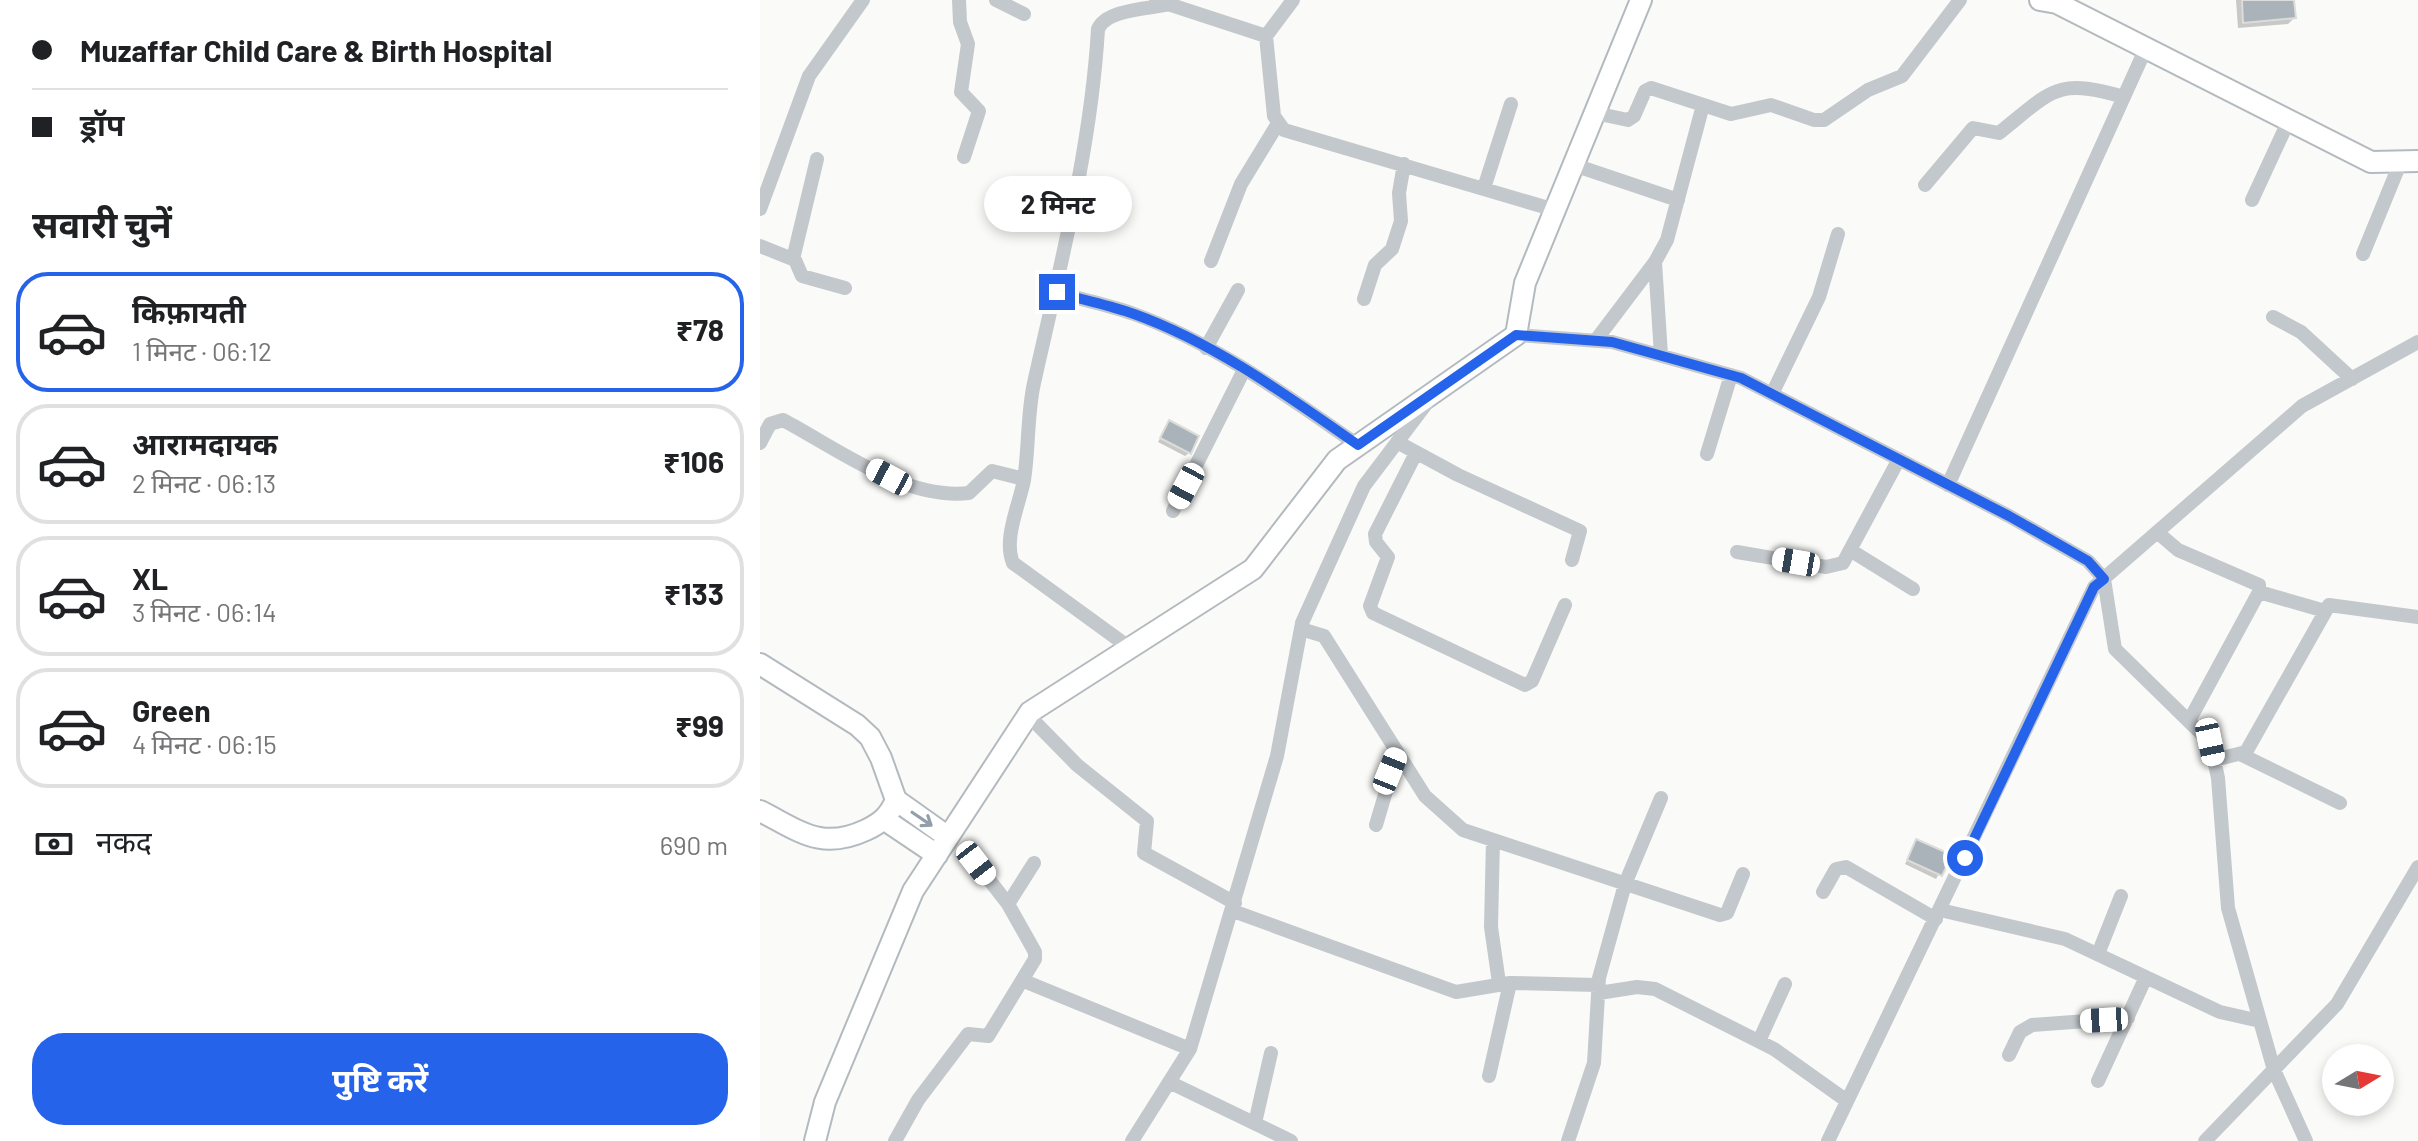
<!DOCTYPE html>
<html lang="hi">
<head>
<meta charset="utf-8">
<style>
  body { margin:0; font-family:Barlow,"Noto Sans Devanagari",sans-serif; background:#f2f2f2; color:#202124; height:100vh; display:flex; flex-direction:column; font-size:30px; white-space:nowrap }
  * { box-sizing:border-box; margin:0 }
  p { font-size:26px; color:#757577 }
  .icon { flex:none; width:44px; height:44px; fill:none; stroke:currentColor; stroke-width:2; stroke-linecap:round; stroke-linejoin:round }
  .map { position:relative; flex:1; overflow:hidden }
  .panel { display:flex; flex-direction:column; background:#fff; width:760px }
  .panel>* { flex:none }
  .top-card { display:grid; align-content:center; height:176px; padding:0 32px; background:#fff }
  .needle { width:52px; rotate:80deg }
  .controls { position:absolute; left:1562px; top:1044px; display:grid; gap:16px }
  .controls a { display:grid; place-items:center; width:72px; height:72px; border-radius:50%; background:#fff; box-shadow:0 4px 12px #0003; font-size:40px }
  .end { position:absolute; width:36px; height:36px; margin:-18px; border:10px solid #2563eb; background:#fff; box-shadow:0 0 0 4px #fff }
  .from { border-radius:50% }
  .bubble { position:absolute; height:56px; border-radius:28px; background:#fff; box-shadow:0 4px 12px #0003; font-size:26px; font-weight:700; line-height:56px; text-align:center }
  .car { position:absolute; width:24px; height:48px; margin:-24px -12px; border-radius:10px; box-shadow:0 0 6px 2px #0007; background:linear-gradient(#fff 24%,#345 0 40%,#fff 0 76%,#345 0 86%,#fff 0) }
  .top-card b { display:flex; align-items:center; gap:28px; height:76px; font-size:30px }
  .top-card b+b { border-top:2px solid #e0e0e0 }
  .top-card i { width:20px; height:20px; background:#202124 }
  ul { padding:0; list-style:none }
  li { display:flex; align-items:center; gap:24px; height:120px; margin:0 16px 12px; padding:0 16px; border:4px solid #e0e0e0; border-radius:32px }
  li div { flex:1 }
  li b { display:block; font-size:30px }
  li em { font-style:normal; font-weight:700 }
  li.current { border-color:#2563eb }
  li>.icon { width:72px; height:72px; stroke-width:1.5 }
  h2 { padding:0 32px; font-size:36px; line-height:96px }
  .pay { display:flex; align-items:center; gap:20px; height:88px; padding:0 32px; font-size:30px }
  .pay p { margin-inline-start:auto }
  .cta { display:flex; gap:16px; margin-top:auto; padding:16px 32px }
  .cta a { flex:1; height:92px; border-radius:32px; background:#2563eb; color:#fff; font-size:32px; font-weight:700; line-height:92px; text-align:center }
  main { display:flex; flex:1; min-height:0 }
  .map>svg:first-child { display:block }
</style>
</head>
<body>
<main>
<section class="panel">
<div class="top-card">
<b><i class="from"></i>Muzaffar Child Care &amp; Birth Hospital</b>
<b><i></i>ड्रॉप</b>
</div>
<h2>सवारी चुनें</h2>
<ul>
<li class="current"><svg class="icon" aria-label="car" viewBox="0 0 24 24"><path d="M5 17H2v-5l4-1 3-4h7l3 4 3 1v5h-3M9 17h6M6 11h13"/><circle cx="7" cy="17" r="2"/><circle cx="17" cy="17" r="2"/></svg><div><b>किफ़ायती</b><p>1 मिनट · 06:12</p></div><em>₹78</em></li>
<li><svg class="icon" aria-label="car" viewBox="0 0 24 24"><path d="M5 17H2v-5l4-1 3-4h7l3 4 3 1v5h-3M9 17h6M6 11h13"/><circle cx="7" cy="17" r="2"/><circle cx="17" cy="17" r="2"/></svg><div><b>आरामदायक</b><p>2 मिनट · 06:13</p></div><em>₹106</em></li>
<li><svg class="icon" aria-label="car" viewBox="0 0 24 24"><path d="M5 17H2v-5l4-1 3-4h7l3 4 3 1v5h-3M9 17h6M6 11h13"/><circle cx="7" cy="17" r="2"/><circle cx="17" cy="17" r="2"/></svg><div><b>XL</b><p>3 मिनट · 06:14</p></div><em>₹133</em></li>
<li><svg class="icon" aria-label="car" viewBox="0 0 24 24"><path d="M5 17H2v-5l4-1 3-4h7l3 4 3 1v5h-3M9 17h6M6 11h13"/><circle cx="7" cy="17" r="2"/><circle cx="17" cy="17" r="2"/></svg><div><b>Green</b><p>4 मिनट · 06:15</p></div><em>₹99</em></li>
</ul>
<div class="pay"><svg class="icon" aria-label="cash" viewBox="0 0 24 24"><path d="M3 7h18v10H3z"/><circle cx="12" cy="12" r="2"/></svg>नकद<p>690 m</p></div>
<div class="cta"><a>पुष्टि करें</a></div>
</section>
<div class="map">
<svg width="1658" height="1141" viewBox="0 0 1658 1141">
  <rect width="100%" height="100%" fill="#fafaf8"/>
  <!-- shadow -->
  <path fill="#0003" d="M1476,0H1532L1534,18L1528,24L1478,28Z
    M409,423L429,453L425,456L398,442Z
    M1157,841L1189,856L1176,879L1145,864Z"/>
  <!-- building -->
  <path fill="#aab3b9" stroke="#dcdcda" stroke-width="2" d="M1482,0H1534L1536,18L1483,23Z
    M409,420L439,436L431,454L400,438Z
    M1156,839L1192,855L1182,876L1147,860Z"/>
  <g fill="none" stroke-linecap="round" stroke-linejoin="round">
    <!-- secondary casing -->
    <g stroke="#b3babf" stroke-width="24">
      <path id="secondary" d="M1280,0L1297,3L1611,162L1658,161
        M0,664L97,725L110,737L121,758L136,800C129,816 121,823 106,830C61,851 40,831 0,811
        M136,800L188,837
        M125,820L177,855
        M55,1141L65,1102L153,891L270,712L493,569L577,460L756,335L765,283L881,0"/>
    </g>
    <!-- street -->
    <path stroke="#c3c8cc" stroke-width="14" d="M199,0L200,22L208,44L201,92L219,111L204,157
      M236,0L264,14
      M396,0L506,36L533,0
      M506,36L514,116L524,130L795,210
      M835,113L868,120L874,116L885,91L891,88L971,114L1011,105L1054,120H1064L1108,90L1142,76L1200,0
      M814,165L918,200
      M1165,185L1213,128L1239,133C1292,91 1295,77 1364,97
      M724,188L751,104
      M1492,200L1529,120
      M0,209L49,76L103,0
      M0,246L35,260L42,276L85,288
      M1603,254L1641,161
      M33,259L57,159
      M451,261L481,184L517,125
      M895,262L901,355
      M297,292C322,300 349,305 374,314C455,343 528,397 598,445
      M604,299L615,265L632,249L641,221L639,193L644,164
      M1513,317L1541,332L1592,379
      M756,335L852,342L981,378L1249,516L1328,561L1344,579L1355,649L1450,742L1458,778L1468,908L1514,1070L1546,1141
      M836,340L895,262L907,240L943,105
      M446,348L478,290
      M1012,394L1059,297L1078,234
      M637,442L698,475L820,531L812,560
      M0,443L10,424L23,420C78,449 144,500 209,493L232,471L264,479
      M656,453L615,534L616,542L628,557L610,606L613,613L765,685L772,681L805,605
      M947,454L971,375
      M1188,485L1386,48
      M413,511L484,370
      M1397,532L1418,550L1499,585V592L1429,721
      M1090,550L1153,589
      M977,552L1066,567L1083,563L1139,459
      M1499,592L1565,611
      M541,629L564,636L665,796L703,830L960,915L967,913L983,874
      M370,648L253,563C243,539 259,506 264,480C269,448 267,415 274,383C300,266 331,149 338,29C346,10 386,9 405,5
      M268,715L317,765L387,821L384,853L475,903
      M1482,755L1580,803
      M1454,760L1486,752L1569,605L1658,617
      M616,825L637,754
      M733,840L731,927L739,983
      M1063,892L1076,869L1086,867L1176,919
      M248,904L274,863
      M1180,910L1305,939L1460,1012L1500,1021
      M473,911L696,992L750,983L838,985
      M1338,954L1361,896
      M264,981L430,1049
      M839,993L877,987L895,989L1014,1049L1087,1101
      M999,1041L1025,984
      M1249,1055L1260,1032L1272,1025L1368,1018
      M729,1076L750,983
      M1338,1081L1386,977
      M409,1082L531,1141
      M495,1123L511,1053
      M135,1141L158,1100L208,1034L228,1036L275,959V952L248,904L216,863
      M372,1141L430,1049L517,756L542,623L604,486L666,404
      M808,1141L834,1063L839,978L865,884L901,798
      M1068,1141L1334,587L1542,406L1658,342
      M1445,1141L1577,1004L1658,867"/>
    <!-- secondary -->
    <use href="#secondary" stroke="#fff" stroke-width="20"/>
  </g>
  <!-- one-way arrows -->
  <defs><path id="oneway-shaft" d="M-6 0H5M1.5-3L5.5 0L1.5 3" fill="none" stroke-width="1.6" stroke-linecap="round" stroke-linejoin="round" transform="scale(2)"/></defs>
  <use stroke="#939fa8" href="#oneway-shaft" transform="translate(162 819) rotate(34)"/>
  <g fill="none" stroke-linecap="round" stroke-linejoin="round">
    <!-- route -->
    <path stroke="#2563eb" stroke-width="10" d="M297,292C322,300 349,305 374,314C455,343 529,397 598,445L756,335L852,342L981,378L1249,516L1328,561L1344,579L1334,587L1205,858"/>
  </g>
</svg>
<div class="controls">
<a><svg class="needle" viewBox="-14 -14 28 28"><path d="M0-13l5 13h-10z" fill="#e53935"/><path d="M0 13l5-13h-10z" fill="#757577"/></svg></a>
</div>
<i class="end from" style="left:1205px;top:858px"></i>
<i class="end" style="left:297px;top:292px"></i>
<div class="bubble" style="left:224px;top:176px;width:148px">2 मिनट</div>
<i class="car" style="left:129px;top:477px;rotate:298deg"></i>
<i class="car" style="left:426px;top:486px;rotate:208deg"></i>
<i class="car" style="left:1036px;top:562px;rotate:280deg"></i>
<i class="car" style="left:1450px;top:742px;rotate:168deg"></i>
<i class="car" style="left:630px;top:771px;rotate:22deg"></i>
<i class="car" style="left:216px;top:863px;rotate:142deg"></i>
<i class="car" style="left:1344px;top:1020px;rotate:267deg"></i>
</div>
</main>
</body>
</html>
